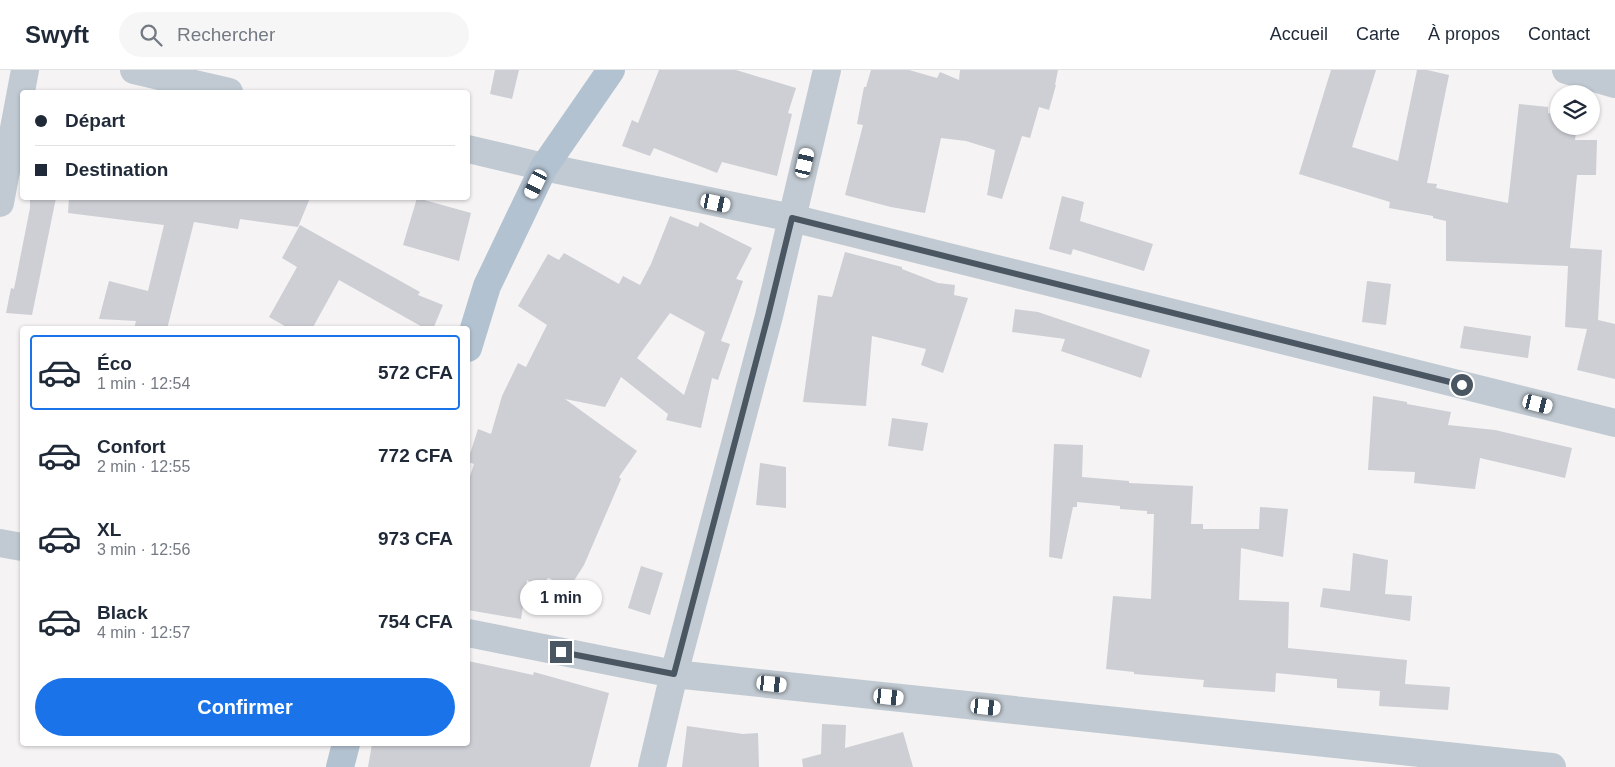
<!DOCTYPE html>
<html lang="fr">
<head>
<meta charset="utf-8">
<style>
  body { margin:0; font-family:Arial,sans-serif; background:#f6f6f7; color:#1f2937; height:100vh; display:flex; flex-direction:column; font-size:19px; white-space:nowrap }
  * { box-sizing:border-box; margin:0 }
  p { font-size:16px; color:#747a83 }
  .icon { flex:none; width:28px; height:28px; fill:none; stroke:currentColor; stroke-width:2; stroke-linecap:round; stroke-linejoin:round }
  .map { position:relative; flex:1; overflow:hidden }
  .drawer { position:absolute; left:20px; top:256px; width:450px; height:420px; display:flex; flex-direction:column; background:#fff; border-radius:5px; box-shadow:0 1px 4px #0004 }
  .drawer>* { flex:none }
  .top-card { position:absolute; left:20px; top:20px; width:450px; height:110px; border-radius:5px; box-shadow:0 1px 4px #0004; display:grid; align-content:center; height:110px; padding:0 15px; background:#fff }
  .controls { position:absolute; left:1550px; top:15px; display:grid; gap:10px }
  .controls a { display:grid; place-items:center; width:50px; height:50px; border-radius:50%; background:#fff; box-shadow:0 1px 4px #0004; font-size:25px }
  .end { position:absolute; width:22px; height:22px; margin:-11px; border:6px solid #4a5661; background:#fff; box-shadow:0 0 0 2px #fff }
  .from { border-radius:50% }
  .bubble { position:absolute; height:35px; border-radius:18px; background:#fff; box-shadow:0 1px 4px #0004; font-size:16px; font-weight:700; line-height:35px; text-align:center }
  .car { position:absolute; width:15px; height:30px; margin:-15px -8px; border-radius:6px; box-shadow:0 0 4px 1px #0007; background:linear-gradient(#fff 24%,#345 0 40%,#fff 0 76%,#345 0 86%,#fff 0) }
  .top-card b { display:flex; align-items:center; gap:18px; height:48px; font-size:19px }
  .top-card b+b { border-top:1px solid #e0e1e3 }
  .top-card i { width:12px; height:12px; background:#1f2937 }
  ul { padding:9px 0 0; list-style:none }
  li { display:flex; align-items:center; gap:15px; height:75px; margin:0 10px 8px; padding:0 5px; border:2px solid transparent; border-radius:5px }
  li div { flex:1 }
  li b { display:block; font-size:19px }
  li em { font-style:normal; font-weight:700 }
  li.current { border-color:#1a73e8 }
  li>.icon { width:45px; height:45px; stroke-width:1.5 }
  .action { display:flex; gap:10px; margin-top:auto; padding:10px 15px }
  .action a { flex:1; height:58px; border-radius:30px; background:#1a73e8; color:#fff; font-size:20px; font-weight:700; line-height:58px; text-align:center }
  header { display:flex; align-items:center; gap:30px; box-sizing:border-box; height:70px; padding:0 25px; background:#fff; border-bottom:1px solid #e0e1e3 }
  header strong { font-size:24px }
  nav { display:flex; gap:28px; margin-inline-start:auto; font-size:18px }
  .search { width:350px; height:45px; background:#f6f6f7; display:flex; align-items:center; gap:12px; box-sizing:border-box; padding:0 18px; border-radius:28px; color:#747a83; font-size:19px }
  .map>svg:first-child { display:block }
</style>
</head>
<body>
<header>
<strong>Swyft</strong>
<div class="search"><svg class="icon" aria-label="search" viewBox="0 0 24 24"><circle cx="10" cy="10" r="6"/><path d="M15 15l6 6"/></svg>Rechercher</div>
<nav><a>Accueil</a><a>Carte</a><a>À propos</a><a>Contact</a></nav>
</header>
<div class="map">
<svg width="1615" height="697" viewBox="0 0 1615 697">
  <rect width="100%" height="100%" fill="#f5f3f3"/>
  <!-- building -->
  <path fill="#cdcfd5" fill-rule="evenodd" d="M495,0H519L512,29L490,24Z
    M659,0H736L796,18L788,43L792,44L777,106L722,92L717,103L654,78L650,86L622,76L632,50L638,53Z
    M871,0H909L937,8L940,2L959,10L960,0H1058L1055,15H1056L1049,40L1039,37L1030,68L1022,66L1002,129L987,125L995,80L966,71L941,68L925,143L891,137L845,125L863,55L857,54L864,17H866Z
    M1331,0H1376L1352,77L1398,91L1417,0H1427L1449,5L1427,113L1437,114L1436,118L1508,133L1519,34L1548,37V43L1559,45V56H1577L1575,70H1597L1596,105H1577L1570,178L1602,180L1598,250L1615,254V309L1577,300L1587,259L1565,257L1568,196L1446,191V151L1433,148V146L1389,138L1390,132L1299,104Z
    M1062,126L1084,132L1080,151L1153,174L1144,201L1073,179L1071,185L1049,179Z
    M30,128H56L32,245L6,243L11,218L14,219L30,138Z
    M69,128H310L298,157L240,149L238,159L194,152L167,259H134L136,251L99,249L109,211L148,221L164,155L68,143Z
    M417,128L471,143L459,191L403,175Z
    M670,146L698,157L700,152L752,178L736,209L743,211L721,271L730,274L718,310L712,308L701,358L666,350L668,344L621,307L605,337L565,329L637,381L619,407L621,409L584,495L570,517L548,508L540,519L527,510L521,549L468,540V412L474,394L468,392V390L478,359L491,364L502,326L518,293L526,297L547,255L518,236L548,184L559,190L564,183L619,214L623,206L640,215L651,194ZM670,243L705,262L684,325L637,288Z
    M300,155L420,222L418,225L443,235L433,259H426L339,210L312,259H290L269,247L297,197L282,188Z
    M845,182L902,197V199L938,213L955,215L954,225L968,228L943,303L921,295L926,279L872,266L866,336L803,332L818,225L832,227Z
    M1367,211L1391,214L1386,255L1362,252Z
    M1015,239L1038,242L1150,280L1141,308L1061,281L1065,269L1012,262Z
    M1464,256L1531,266L1528,288L1460,278Z
    M1373,326L1407,332V334L1451,342L1448,355L1495,360L1572,378L1565,408L1480,388L1475,419L1414,413L1415,402L1368,400Z
    M892,348L928,353L923,381L888,376Z
    M1054,374L1083,375L1082,407L1129,411V413L1193,416L1191,454H1203V459H1259L1260,437L1288,439L1283,487L1241,478L1239,530L1289,532L1288,578L1407,590L1405,614L1450,617L1448,640L1379,636L1380,621L1337,618V609L1276,603L1275,622L1203,617L1204,610L1134,604V602L1106,599L1113,526L1151,529L1154,444H1147V441L1120,439V436L1077,432V437H1073L1062,489L1049,487Z
    M760,393L786,397V438L756,435Z
    M1353,483L1388,490L1385,524L1412,526L1410,551L1320,537L1323,518L1350,521Z
    M641,496L663,503L650,545L628,538Z
    M468,591L533,605L534,602L609,623L590,697H368L372,674H468Z
    M822,654L846,655L845,678L903,662L913,697H803L802,689L821,684Z
    M687,656L743,664L758,663L759,697H682Z"/>
  <g fill="none" stroke-linecap="round" stroke-linejoin="round">
    <!-- street -->
    <path stroke="#c1cad2" stroke-width="28" d="M134,0L229,22
      M1566,0L1615,14
      M468,79L544,97L792,148L1615,353
      M0,133L25,0
      M0,473L22,477
      M468,563L674,604L1552,697
      M652,697L674,604L769,246L827,0"/>
    <!-- primary -->
    <path stroke="#b3c2d1" stroke-width="28" d="M468,278L487,216L544,97L611,0
      M340,697L346,674"/>
  </g>
  <g fill="none" stroke-linecap="round" stroke-linejoin="round">
    <!-- route -->
    <path stroke="#4a5661" stroke-width="6" d="M561,582L674,604L768,246L792,148L1462,315"/>
  </g>
</svg>
<div class="controls">
<a><svg class="icon" aria-label="layers" viewBox="0 0 24 24"><path d="M12 4l9 5-9 5-9-5zM3 14l9 5 9-5"/></svg></a>
</div>
<i class="end from" style="left:1462px;top:315px"></i>
<i class="end" style="left:561px;top:582px"></i>
<div class="bubble" style="left:520px;top:510px;width:82px">1 min</div>
<i class="car" style="left:805px;top:93px;rotate:13deg"></i>
<i class="car" style="left:536px;top:114px;rotate:206deg"></i>
<i class="car" style="left:716px;top:133px;rotate:102deg"></i>
<i class="car" style="left:1538px;top:334px;rotate:104deg"></i>
<i class="car" style="left:772px;top:614px;rotate:96deg"></i>
<i class="car" style="left:889px;top:627px;rotate:96deg"></i>
<i class="car" style="left:986px;top:637px;rotate:96deg"></i>
<div class="top-card">
<b><i class="from"></i>Départ</b>
<b><i></i>Destination</b>
</div>
<section class="drawer">
<ul>
<li class="current"><svg class="icon" aria-label="car" viewBox="0 0 24 24"><path d="M5 17H2v-5l4-1 3-4h7l3 4 3 1v5h-3M9 17h6M6 11h13"/><circle cx="7" cy="17" r="2"/><circle cx="17" cy="17" r="2"/></svg><div><b>Éco</b><p>1 min · 12:54</p></div><em>572 CFA</em></li>
<li><svg class="icon" aria-label="car" viewBox="0 0 24 24"><path d="M5 17H2v-5l4-1 3-4h7l3 4 3 1v5h-3M9 17h6M6 11h13"/><circle cx="7" cy="17" r="2"/><circle cx="17" cy="17" r="2"/></svg><div><b>Confort</b><p>2 min · 12:55</p></div><em>772 CFA</em></li>
<li><svg class="icon" aria-label="car" viewBox="0 0 24 24"><path d="M5 17H2v-5l4-1 3-4h7l3 4 3 1v5h-3M9 17h6M6 11h13"/><circle cx="7" cy="17" r="2"/><circle cx="17" cy="17" r="2"/></svg><div><b>XL</b><p>3 min · 12:56</p></div><em>973 CFA</em></li>
<li><svg class="icon" aria-label="car" viewBox="0 0 24 24"><path d="M5 17H2v-5l4-1 3-4h7l3 4 3 1v5h-3M9 17h6M6 11h13"/><circle cx="7" cy="17" r="2"/><circle cx="17" cy="17" r="2"/></svg><div><b>Black</b><p>4 min · 12:57</p></div><em>754 CFA</em></li>
</ul>
<div class="action"><a>Confirmer</a></div>
</section>
</div>
</body>
</html>
